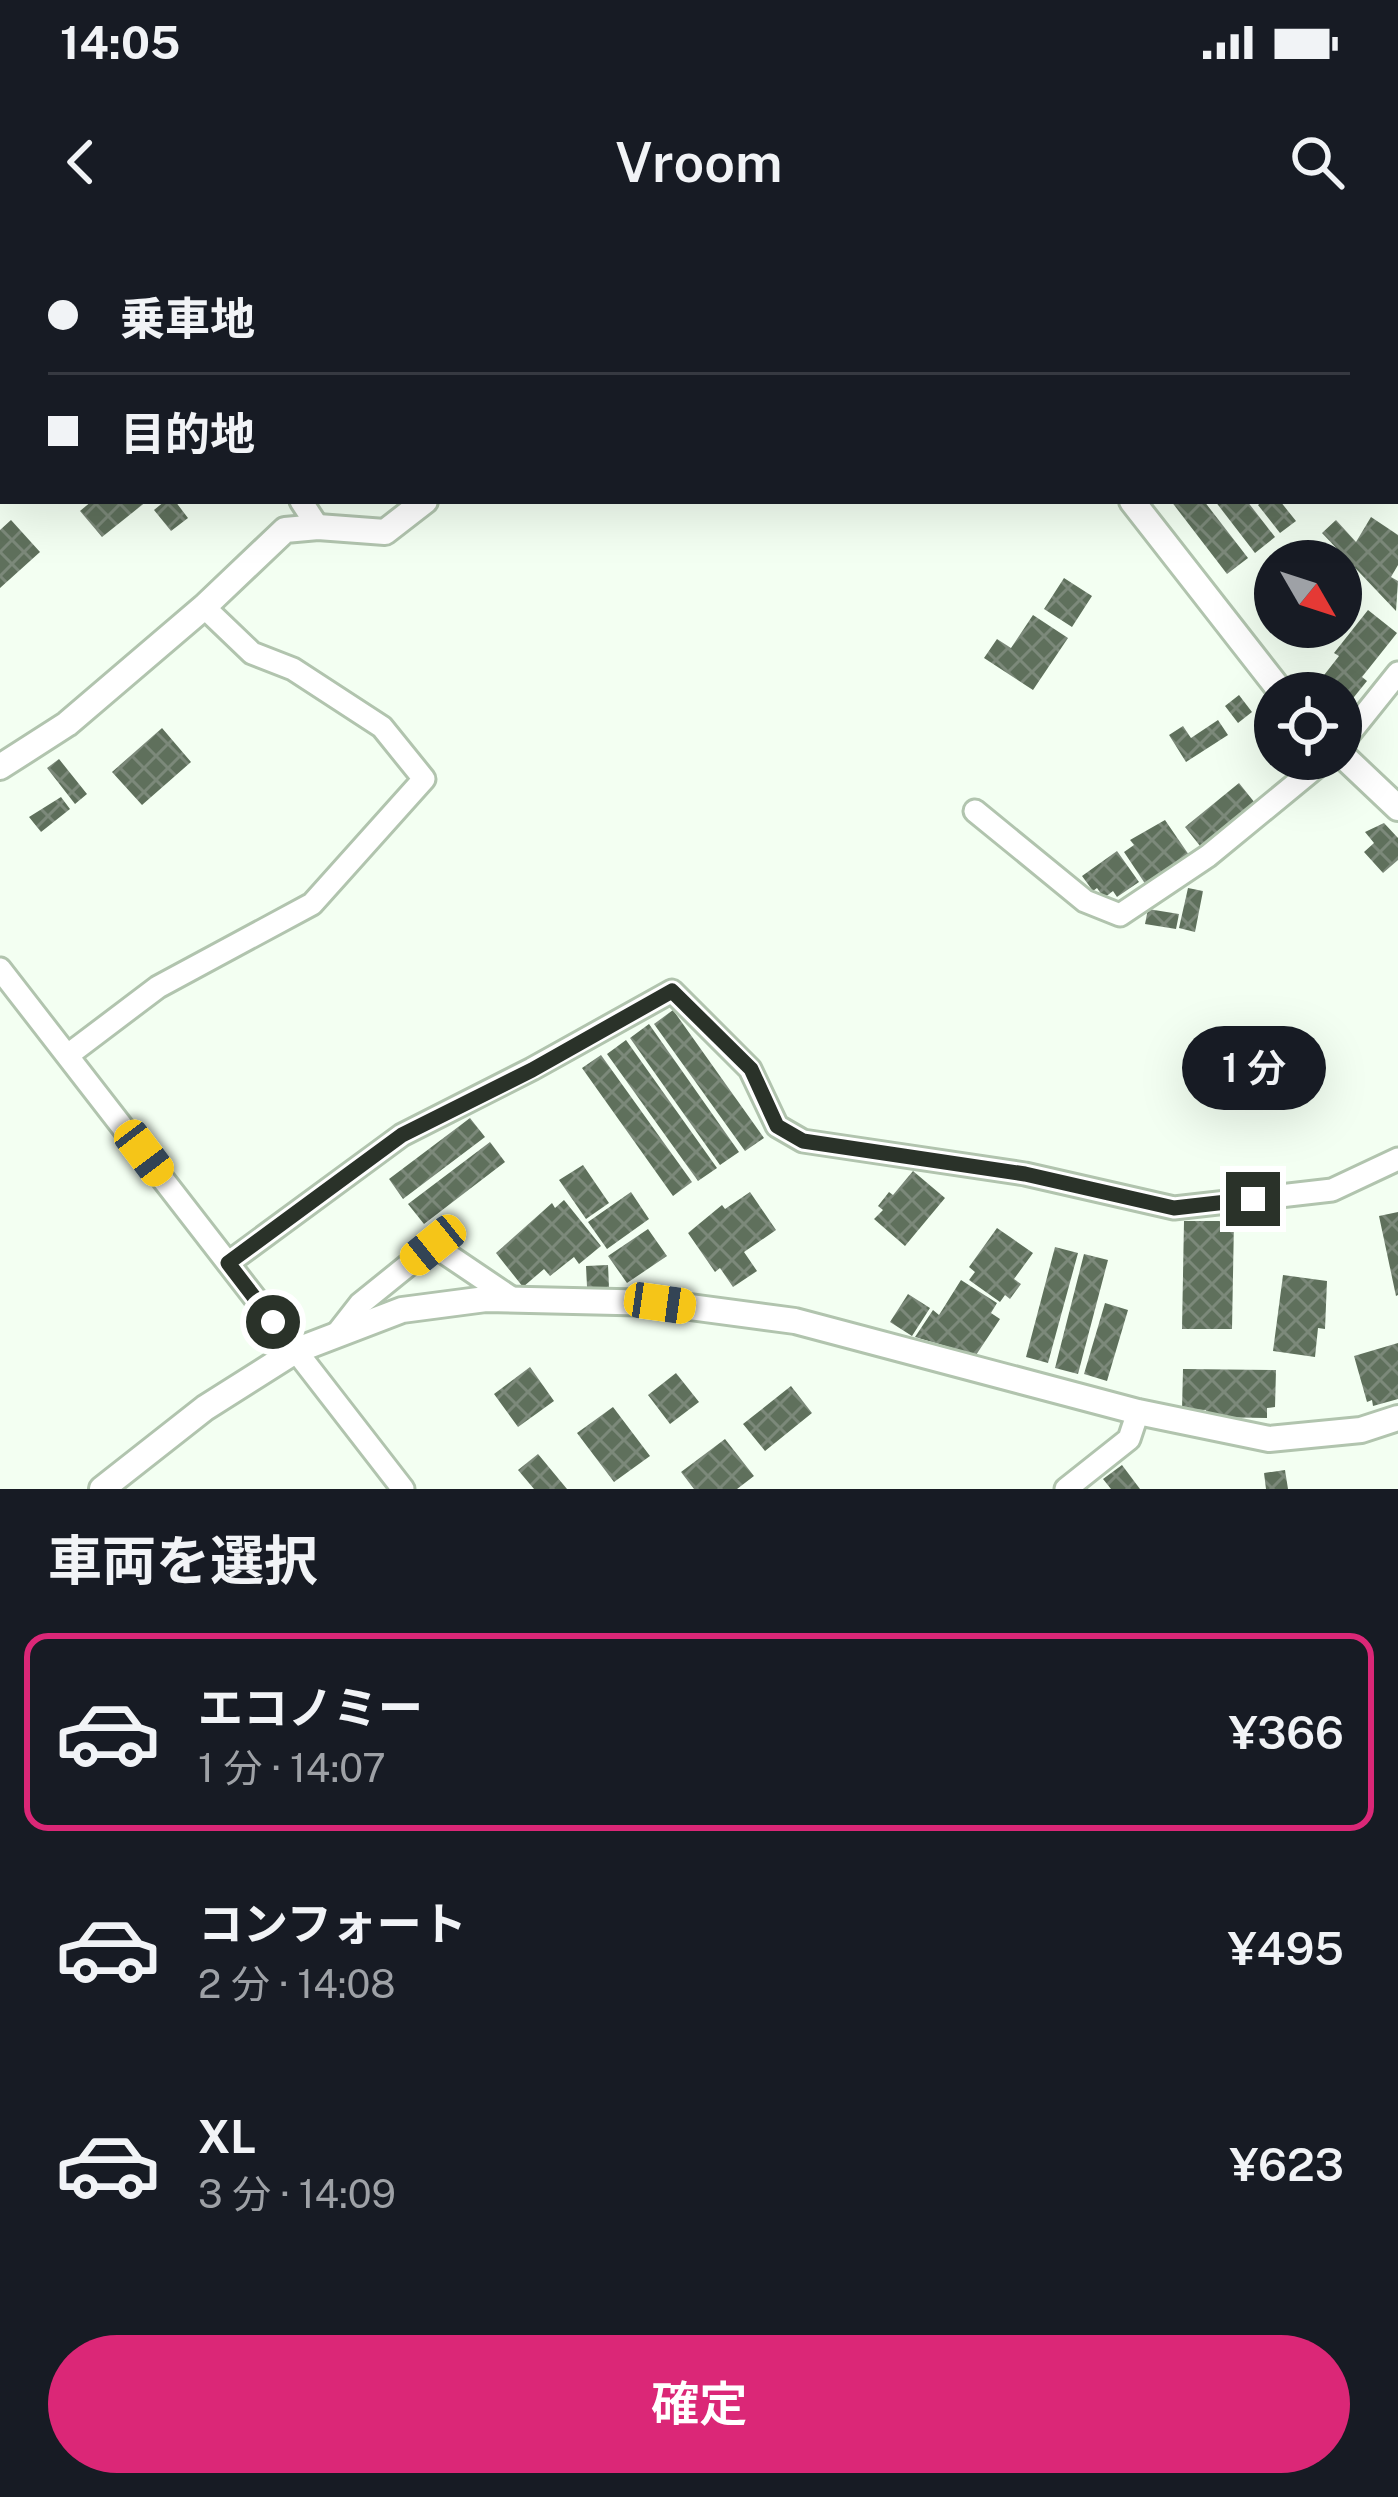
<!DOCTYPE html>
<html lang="ja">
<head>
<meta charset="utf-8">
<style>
  body { margin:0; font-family:"Public Sans","Noto Sans JP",sans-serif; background:#20242c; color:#f1f3f6; height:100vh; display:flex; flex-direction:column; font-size:45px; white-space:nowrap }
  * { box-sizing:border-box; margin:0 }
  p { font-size:39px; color:#9ea1a6 }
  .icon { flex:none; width:66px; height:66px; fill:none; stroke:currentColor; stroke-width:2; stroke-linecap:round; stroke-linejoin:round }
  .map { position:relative; height:1249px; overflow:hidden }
  .drawer { display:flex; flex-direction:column; background:#171b24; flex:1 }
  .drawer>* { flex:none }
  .guide { position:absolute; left:0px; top:0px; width:1398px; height:264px; box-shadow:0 12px 48px #0002; display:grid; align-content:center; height:264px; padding:0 48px; background:#171b24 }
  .needle { width:78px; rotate:129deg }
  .buttons { position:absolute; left:1254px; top:300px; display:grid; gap:24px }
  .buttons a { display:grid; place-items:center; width:108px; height:108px; border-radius:50%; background:#171b24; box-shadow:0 12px 48px #0002; font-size:60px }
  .end { position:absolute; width:54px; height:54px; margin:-27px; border:15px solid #2a3229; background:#fff; box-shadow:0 0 0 6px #fff }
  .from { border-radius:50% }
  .bubble { position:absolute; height:84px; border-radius:42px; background:#171b24; box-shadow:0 12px 48px #0002; font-size:39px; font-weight:600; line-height:84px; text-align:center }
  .car { position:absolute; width:36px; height:72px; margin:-36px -18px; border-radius:15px; box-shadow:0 0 9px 3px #0007; background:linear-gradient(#f5c518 24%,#345 0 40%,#f5c518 0 76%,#345 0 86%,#f5c518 0) }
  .guide b { display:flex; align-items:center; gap:42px; height:114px; font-size:45px }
  .guide b+b { border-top:3px solid #363941 }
  .guide i { width:30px; height:30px; background:#f1f3f6 }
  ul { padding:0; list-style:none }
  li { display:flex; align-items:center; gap:36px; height:198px; margin:0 24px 18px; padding:0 24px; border:6px solid transparent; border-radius:24px }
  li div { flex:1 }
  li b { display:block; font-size:45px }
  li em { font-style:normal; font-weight:600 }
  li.current { border-color:#db2777 }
  li>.icon { width:108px; height:108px; stroke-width:1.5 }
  h2 { padding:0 48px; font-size:54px; line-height:144px }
  .button { display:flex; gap:24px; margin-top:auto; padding:24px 48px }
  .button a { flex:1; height:138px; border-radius:72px; background:#db2777; color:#fff; font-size:48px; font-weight:600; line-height:138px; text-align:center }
  .status { display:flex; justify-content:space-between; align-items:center; height:84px; padding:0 60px; background:#171b24; direction:ltr }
  .status svg { height:33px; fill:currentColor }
  header { display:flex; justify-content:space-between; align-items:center; height:156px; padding:0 48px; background:#171b24; font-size:54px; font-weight:600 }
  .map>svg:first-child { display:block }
</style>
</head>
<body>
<div class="status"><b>14:05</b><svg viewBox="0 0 49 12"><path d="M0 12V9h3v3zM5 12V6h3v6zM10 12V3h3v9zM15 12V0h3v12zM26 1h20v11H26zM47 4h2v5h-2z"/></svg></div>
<header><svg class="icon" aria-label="back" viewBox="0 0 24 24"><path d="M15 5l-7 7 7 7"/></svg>Vroom<svg class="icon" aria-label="search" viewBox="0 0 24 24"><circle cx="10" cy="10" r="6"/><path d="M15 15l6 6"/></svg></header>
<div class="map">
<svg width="1398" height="1249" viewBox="0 0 1398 1249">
  <defs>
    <pattern id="building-cross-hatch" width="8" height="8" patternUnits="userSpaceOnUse" patternTransform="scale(3)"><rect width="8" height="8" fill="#5f705c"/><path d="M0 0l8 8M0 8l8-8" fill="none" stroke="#7c897a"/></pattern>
  </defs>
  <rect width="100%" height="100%" fill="#f3fff2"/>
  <!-- building -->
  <path fill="url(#building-cross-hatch)" d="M92,261H147L102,297L80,271Z
    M165,261H175L188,278L171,291L154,270Z
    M1171,261H1204L1248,318L1227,334Z
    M1215,261H1247L1275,297L1255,313Z
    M1263,261H1280L1296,281L1280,293L1258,265Z
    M1371,277L1398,295V325L1391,337L1398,341L1396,371L1322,293L1336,280L1356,302Z
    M11,280L40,312L0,348V290Z
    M1064,338L1092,356L1072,387L1044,369Z
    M1368,370L1397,393L1362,437L1367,441L1341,473V453H1310L1339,416L1334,413Z
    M1033,375L1068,398L1033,450L984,418L997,399L1011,408Z
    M1239,455L1252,472L1238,483L1225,466Z
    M1218,480L1228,495L1186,522L1169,495L1183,486L1191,498Z
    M162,488L191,522L142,565L112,532Z
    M59,519L87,554L75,564L47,528Z
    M1239,543L1259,568L1204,611L1185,587Z
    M61,557L70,569L41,592L29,577Z
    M1165,580L1189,615L1146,645L1124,612L1134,605L1130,600Z
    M1384,583L1398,598V620L1383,633L1364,612L1374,603L1365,592Z
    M1117,611L1139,642L1117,657L1113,651L1104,658L1097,648L1093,651L1082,636Z
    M1188,648L1203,651L1195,692L1179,688Z
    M1148,669L1179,674L1176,689L1145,684Z
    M673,770L764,898L745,911L654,784Z
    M649,784L739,912L720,925L630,798Z
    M626,800L717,928L698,941L607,814Z
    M601,815L692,942L673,956L582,828Z
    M470,878L485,897L403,959L389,939Z
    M490,902L505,922L424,984L408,964Z
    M583,925L609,963L586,979L559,940Z
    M913,931L945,958L905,1006L874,979L883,970L878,966L889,952L893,955Z
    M631,952L649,979L607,1009L588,982Z
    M750,952L776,990L744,1012L757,1031L733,1047L720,1028L715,1032L688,993L722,965L725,969Z
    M564,960L601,1006L579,1024L574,1017L550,1036L544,1029L523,1047L496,1013L552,963L555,968Z
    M1398,972V1055L1396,1056L1379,976Z
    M1184,981H1234L1232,1089H1182Z
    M997,988L1033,1013L1014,1039L1021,1044L1010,1059L1005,1055L1000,1062L969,1040L975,1032L969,1027Z
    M648,989L667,1016L627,1043L608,1016Z
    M1055,1007L1078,1013L1048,1123L1026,1117Z
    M1084,1014L1108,1020L1078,1134L1055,1128Z
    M608,1025L609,1047H587L586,1026Z
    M1283,1035L1327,1041L1325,1089L1318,1088L1315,1117L1273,1111Z
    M961,1040L997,1063L991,1073L1000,1079L976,1115L915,1097L933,1070L939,1075Z
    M908,1054L930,1068L912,1096L890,1082Z
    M1105,1063L1128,1070L1107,1141L1084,1134Z
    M1398,1103V1159L1373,1166L1372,1160L1367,1162L1354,1116Z
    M530,1127L554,1161L518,1187L494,1154Z
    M1183,1129L1276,1130L1275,1167L1267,1168V1178L1206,1177V1170L1182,1169Z
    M676,1133L699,1162L670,1184L648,1155Z
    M791,1146L812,1173L765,1211L743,1184Z
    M613,1167L650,1216L614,1242L577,1193Z
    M725,1199L754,1236L737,1249H694L681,1232Z
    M538,1214L567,1249H534L518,1230Z
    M1122,1225L1140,1249H1111L1103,1239Z
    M1285,1230L1288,1249H1266L1264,1233Z"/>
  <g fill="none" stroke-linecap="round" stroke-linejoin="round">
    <!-- minor casing -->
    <g stroke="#b1c4ae" stroke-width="27">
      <path id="minor" d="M156,0L158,3
        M103,3L105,0
        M0,105L3,102
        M301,261L318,287
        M1341,504L1398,433
        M975,571L1085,661L1120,675L1208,616L1326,519
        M0,729L403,1249
        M68,815L158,747L312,664L424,539L382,487L293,429L252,413L204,367
        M228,1023L402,895L532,829L672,751L750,829L777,886L803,901L1025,934L1174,968L1332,950L1398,919
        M335,1096L360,1064L433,1005L513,1059
        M1066,1249L1129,1199L1138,1172"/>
    </g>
    <!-- tertiary casing -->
    <g stroke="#b1c4ae" stroke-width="30">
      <path id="tertiary" d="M875,0L877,3
        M755,3L759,0
        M1132,261L1282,453
        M1341,514L1398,568
        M0,527L67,484L204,367L285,290L318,287L385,292L425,261
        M102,1249L205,1168L295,1111L402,1070L486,1059L660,1063L795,1081L1138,1172L1269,1199L1361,1190L1398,1178"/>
    </g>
    <!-- minor -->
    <use href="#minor" stroke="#fff" stroke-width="21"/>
    <!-- tertiary -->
    <use href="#tertiary" stroke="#fff" stroke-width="24"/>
  </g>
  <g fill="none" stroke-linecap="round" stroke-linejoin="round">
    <!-- route -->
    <path stroke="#2a3229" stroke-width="15" d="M273,1082L228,1023L402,895L532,830L672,751L751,829L777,886L803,901L1025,934L1174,968L1253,959"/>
  </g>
</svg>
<div class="buttons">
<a><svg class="needle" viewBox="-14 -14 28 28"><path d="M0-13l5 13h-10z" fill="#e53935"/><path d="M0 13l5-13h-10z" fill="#9ea1a6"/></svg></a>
<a><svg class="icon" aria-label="locate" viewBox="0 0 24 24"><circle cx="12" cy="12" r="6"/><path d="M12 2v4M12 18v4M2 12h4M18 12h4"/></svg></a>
</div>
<i class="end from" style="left:273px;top:1082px"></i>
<i class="end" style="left:1253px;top:959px"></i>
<div class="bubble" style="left:1182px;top:786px;width:144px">1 分</div>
<i class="car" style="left:144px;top:913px;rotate:143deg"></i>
<i class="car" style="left:433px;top:1005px;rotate:231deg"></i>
<i class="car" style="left:660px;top:1063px;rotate:98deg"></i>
<div class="guide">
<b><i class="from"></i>乗車地</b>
<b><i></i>目的地</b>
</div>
</div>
<section class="drawer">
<h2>車両を選択</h2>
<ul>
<li class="current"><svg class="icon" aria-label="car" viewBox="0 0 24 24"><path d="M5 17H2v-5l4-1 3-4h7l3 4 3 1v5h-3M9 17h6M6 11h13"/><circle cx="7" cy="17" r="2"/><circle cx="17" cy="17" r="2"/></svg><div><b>エコノミー</b><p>1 分 · 14:07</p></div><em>¥366</em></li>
<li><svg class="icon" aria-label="car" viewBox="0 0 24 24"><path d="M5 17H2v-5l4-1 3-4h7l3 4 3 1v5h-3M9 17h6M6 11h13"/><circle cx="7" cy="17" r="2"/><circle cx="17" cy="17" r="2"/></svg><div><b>コンフォート</b><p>2 分 · 14:08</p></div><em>¥495</em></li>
<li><svg class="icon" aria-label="car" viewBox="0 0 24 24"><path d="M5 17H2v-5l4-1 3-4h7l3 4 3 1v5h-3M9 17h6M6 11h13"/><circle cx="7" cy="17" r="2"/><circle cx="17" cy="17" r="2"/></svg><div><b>XL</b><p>3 分 · 14:09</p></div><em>¥623</em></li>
</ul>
<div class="button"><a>確定</a></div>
</section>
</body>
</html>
